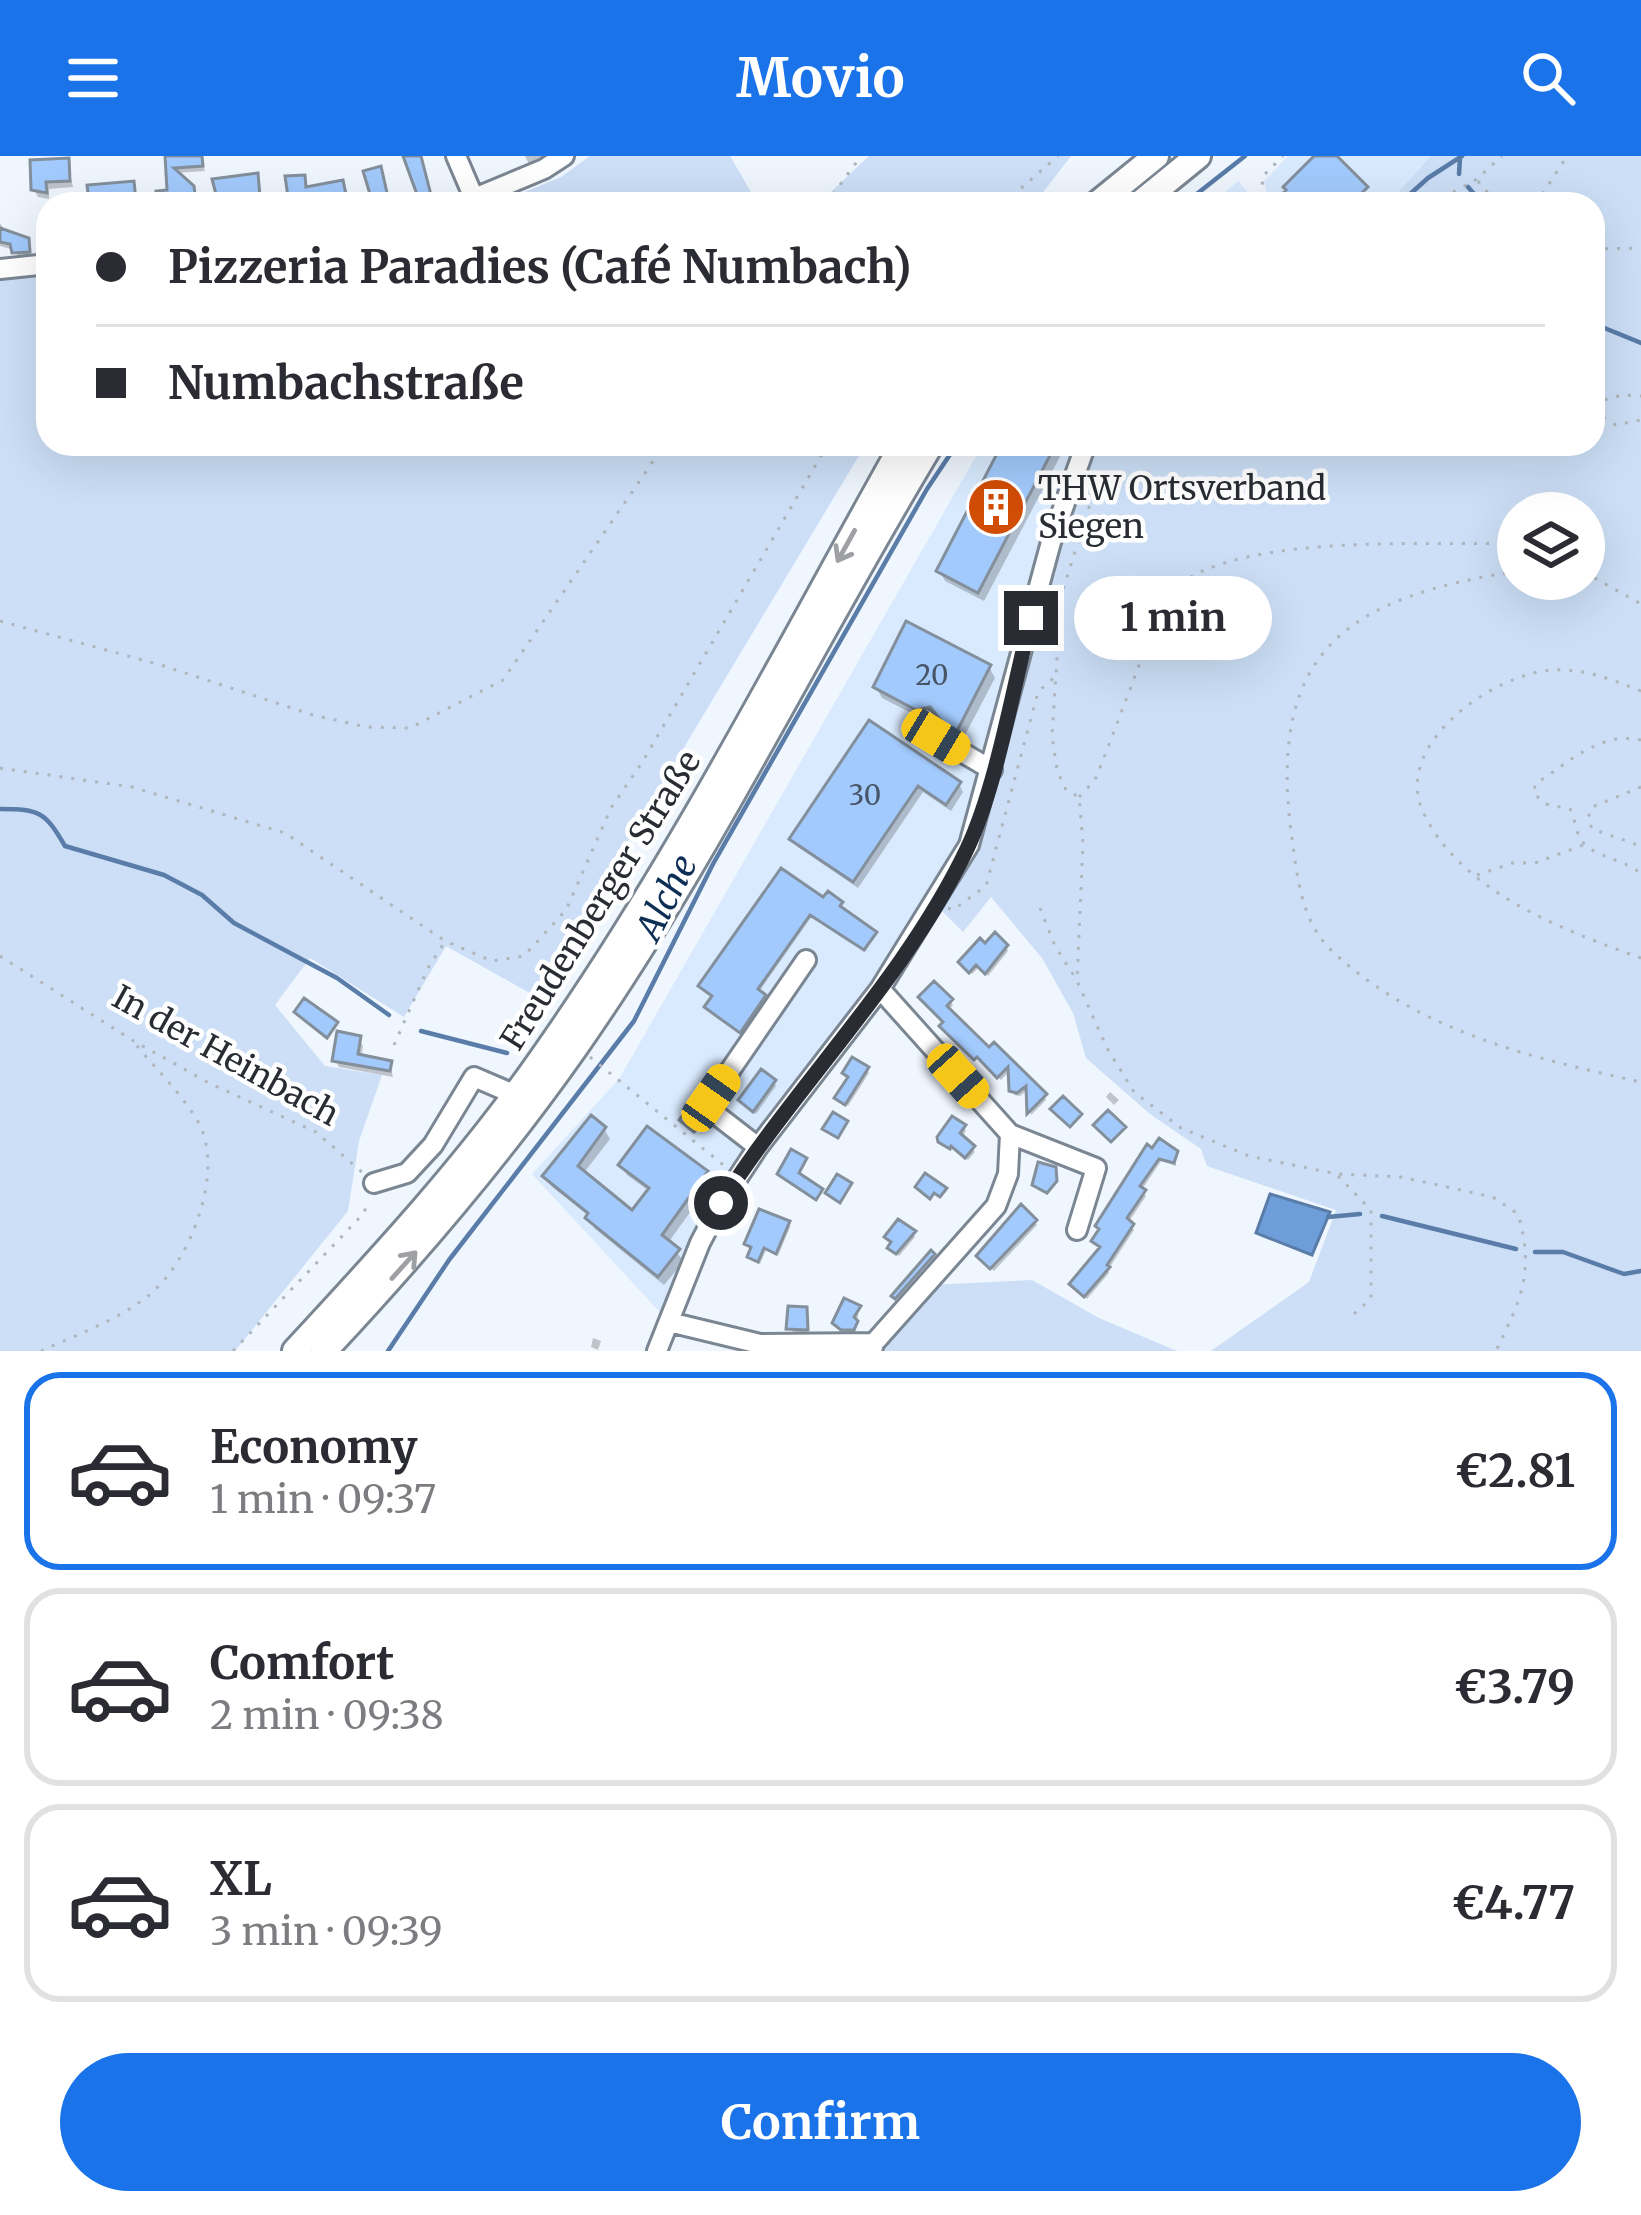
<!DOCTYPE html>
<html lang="en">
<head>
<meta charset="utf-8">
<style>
  body { margin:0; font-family:Merriweather,serif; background:#f7f7f7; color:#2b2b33; height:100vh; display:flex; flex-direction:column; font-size:45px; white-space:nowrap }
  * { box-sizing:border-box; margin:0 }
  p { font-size:39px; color:#7c7c81 }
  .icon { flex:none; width:66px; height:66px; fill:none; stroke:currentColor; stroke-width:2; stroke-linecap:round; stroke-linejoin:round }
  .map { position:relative; height:1195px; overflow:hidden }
  .drawer { display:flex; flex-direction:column; background:#fff; flex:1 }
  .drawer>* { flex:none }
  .guide { position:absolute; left:36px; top:36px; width:1569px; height:264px; border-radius:36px; box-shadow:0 12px 48px #0002; display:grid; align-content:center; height:264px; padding:0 60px; background:#fff }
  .buttons { position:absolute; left:1497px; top:336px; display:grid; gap:24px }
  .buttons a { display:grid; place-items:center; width:108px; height:108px; border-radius:50%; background:#fff; box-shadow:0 12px 48px #0002; font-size:60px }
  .end { position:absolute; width:54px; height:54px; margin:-27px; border:15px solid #292d33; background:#fff; box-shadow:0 0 0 6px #fff }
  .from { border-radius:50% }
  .bubble { position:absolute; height:84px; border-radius:42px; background:#fff; box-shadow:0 12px 48px #0002; font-size:39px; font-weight:700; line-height:84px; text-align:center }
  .car { position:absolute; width:36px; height:72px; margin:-36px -18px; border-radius:15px; box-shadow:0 0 9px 3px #0007; background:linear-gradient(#f5c518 24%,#345 0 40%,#f5c518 0 76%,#345 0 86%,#f5c518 0) }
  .guide b { display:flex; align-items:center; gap:42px; height:114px; font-size:45px }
  .guide b+b { border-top:3px solid #e1e1e2 }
  .guide i { width:30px; height:30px; background:#2b2b33 }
  ul { padding:21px 0 0; list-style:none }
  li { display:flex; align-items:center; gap:36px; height:198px; margin:0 24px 18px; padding:0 36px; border:6px solid #e1e1e2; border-radius:36px }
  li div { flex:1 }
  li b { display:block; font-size:45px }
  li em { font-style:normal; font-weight:700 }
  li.active { border-color:#1a73e8 }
  li>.icon { width:108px; height:108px; stroke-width:1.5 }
  .button { display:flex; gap:24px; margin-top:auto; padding:24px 60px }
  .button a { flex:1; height:138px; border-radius:72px; background:#1a73e8; color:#fff; font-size:48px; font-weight:700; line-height:138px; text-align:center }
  header { display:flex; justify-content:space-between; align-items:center; height:156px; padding:0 60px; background:#1a73e8; color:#fff; font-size:54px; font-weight:700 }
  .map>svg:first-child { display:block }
</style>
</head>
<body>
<header><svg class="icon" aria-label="menu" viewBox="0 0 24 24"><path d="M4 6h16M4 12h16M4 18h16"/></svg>Movio<svg class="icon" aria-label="search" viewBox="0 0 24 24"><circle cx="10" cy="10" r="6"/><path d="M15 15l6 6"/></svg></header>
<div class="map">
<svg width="1641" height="1195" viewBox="0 0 1641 1195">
  <rect width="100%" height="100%" fill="#eff6fe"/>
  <!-- built -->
  <path fill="#d9eafe" d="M1288,0H1431L1387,48H1279L1266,35L1264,25Z
    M1238,25L1258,48H1211Z
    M983,288H1086L950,725L758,991L669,1166L532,1018L619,923Z"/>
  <!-- green -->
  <path fill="#ccdff6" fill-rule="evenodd" d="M590,0H730L758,48H496L561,21Z
    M869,0H1071L1034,48H818Z
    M1431,0H1641V1195H1211L1309,1126L1336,1054L1207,1010L1201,993L1150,958L1086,902L1073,857L1042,802L991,741L963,776L936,749L950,725L1086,288H1593V48H1387ZM1518,357H1584V423H1518Z
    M48,117V288H866L535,840L446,790L404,861L310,802L275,849L325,910L382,919L359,985L348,1055L235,1195H0V123Z
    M1032,1124L1099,1162L1177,1195H872L929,1129Z"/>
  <!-- water -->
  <path fill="#6e9eda" stroke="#597ca8" stroke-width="3" d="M1270,1038L1330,1056L1312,1099L1256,1077Z"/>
  <!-- shadow -->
  <path fill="#0003" d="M200,0L205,15L176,17L192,32L196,48H157L154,38L171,37L168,3Z
    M525,0H544L529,8Z
    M67,5L73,31L49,33V43L38,41L34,33Z
    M257,20L262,48H223L221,45Z
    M133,28L138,48H95L91,31Z
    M0,67L6,77L27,84L31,102H19L14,94L0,90Z
    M1006,288H1061L1064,293L984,445L945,425L940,415Z
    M989,511L995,522L963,583L953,578L939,560L923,563L882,542L876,531Z
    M870,568L959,628L963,636L951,655L923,636L858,732L798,691L793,683Z
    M824,746L840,748V753L874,778L866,795L812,760L758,837L765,843L742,877L709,854Z
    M1006,791L1008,795L988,820L979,811L972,818L963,810Z
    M934,829L953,849L948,855L1044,940L1046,944L1031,959L1029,933L1020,940L1014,939L1011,914L1001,924L945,874Z
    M359,883L363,890L361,902L390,907L393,921L339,911L335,904Z
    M867,913L869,917L848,950L840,945L850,922L845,917Z
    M774,926L776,930L756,958L744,949L742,945Z
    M1110,936L1119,944L1114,949L1106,941Z
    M964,971L966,975L961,982L975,996L968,1004L941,985Z
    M604,973L610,983L583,1018L633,1058L649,1035L627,1019L622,1009L706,1017L711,1027L668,1087L684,1105L664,1129L594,1072L590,1061L551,1030L546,1020Z
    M1176,997V1010L1161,1005L1141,1035L1146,1040L1128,1067L1134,1074L1108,1114L1109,1117L1087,1143L1075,1132L1102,1093L1094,1085L1136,1009Z
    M1035,1066L1037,1069L994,1115L982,1104Z
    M788,1067L790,1071L778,1100L766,1094L760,1108L752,1104L754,1093L747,1087Z
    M913,1077L915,1081L899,1100L893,1095Z
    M791,1153L806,1154L808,1177L793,1178Z
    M859,1153L855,1177H845L838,1171Z
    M593,1182L601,1185L598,1194L591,1191Z"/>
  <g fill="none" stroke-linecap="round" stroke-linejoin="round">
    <!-- stream -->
    <path stroke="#597ca8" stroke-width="4.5" d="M1459,18L1460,2
      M1468,31L1483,48
      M1184,48L1245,0
      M1399,48L1428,22L1462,0
      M1593,161L1602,171L1641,187
      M0,653C40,653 45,656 65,690L164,719L202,739L234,767L337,822L389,859
      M421,875L507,897
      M1382,1060L1516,1093
      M1328,1061L1360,1058
      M1535,1096H1563L1624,1118L1641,1115
      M388,1195L449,1104L634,865L713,708L927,333L957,288"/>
  </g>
  <!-- building -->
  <path fill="#a2cafc" stroke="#848f9c" stroke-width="3" d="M165,0H202L203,10L174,12L194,30L196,48H157L156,35L167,34Z
    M403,0H421L431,39L419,44Z
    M1314,0H1337L1368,31L1350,48H1333L1327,42L1321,48H1272L1286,34L1283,31Z
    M69,2L70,25L46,26L47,37L31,34L30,4Z
    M381,10L389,46L373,48L363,15Z
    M258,17L260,41L218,46L212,23Z
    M305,19L306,31L343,24L348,48H289L285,20Z
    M134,25L136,45L89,46L87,29Z
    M0,72L29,82L30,96L12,97L10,88L0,86Z
    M1002,288H1056L978,437L936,415Z
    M906,465L991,509L957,575L944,568L930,551L916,554L873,531Z
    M869,564L961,626L946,649L918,630L853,726L789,683Z
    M781,712L823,741L828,735L843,746L840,750L877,776L864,794L810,759L758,833L766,839L740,877L704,851L712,840L698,830Z
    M995,776L1008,789L985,818L976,809L969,817L958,806L980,782L985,787Z
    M934,825L953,843L947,850L989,891L994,886L1047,938L1027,958L1026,930L1017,937L1009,935L1008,911L997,922L977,901L974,904L939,870L943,866L918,841Z
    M304,842L338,866L327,882L294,856Z
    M337,875L361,880L358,898L392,905L390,915L332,905Z
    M852,901L869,911L845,949L834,942L848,921L842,917Z
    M761,913L776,924L753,956L738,944Z
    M1063,940L1082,958L1070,971L1050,953Z
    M688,952L703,964L694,976L679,964Z
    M1108,954L1126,971L1111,986L1093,969Z
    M833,956L848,965L838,982L822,973Z
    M591,959L606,971L578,1010L632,1054L649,1032L618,1009L647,970L708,1015L662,1079L680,1093L658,1121L585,1062L588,1057L542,1020Z
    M952,960L966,969L960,977L975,990L965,1002L951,990L950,993L938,986L937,981Z
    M1159,982L1178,995L1174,1007L1159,1003L1140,1030L1146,1034L1127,1062L1134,1068L1107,1109L1110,1111L1084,1141L1069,1128L1100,1091L1091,1085L1099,1073L1095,1070L1147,988L1152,992Z
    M791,993L807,1002L799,1017L823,1033L816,1044L777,1018Z
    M1038,1006L1056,1011L1057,1025L1047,1037L1032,1029Z
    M925,1017L947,1032L940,1041L934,1037L930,1043L915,1031Z
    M837,1018L852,1027L840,1047L825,1037Z
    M1021,1048L1037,1064L990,1113L976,1100Z
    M759,1053L790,1065L776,1098L764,1092L758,1106L747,1101L751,1091L744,1088Z
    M898,1063L916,1075L896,1098L887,1092L891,1086L884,1081Z
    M931,1094L935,1098L895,1143L891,1140Z
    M844,1142L861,1150L854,1161L858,1165L854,1174H841L832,1167Z
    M788,1150L807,1151L808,1174L786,1173Z"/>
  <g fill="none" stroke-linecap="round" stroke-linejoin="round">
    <!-- minor casing -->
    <g stroke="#7b8693" stroke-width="24">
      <path id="minor" d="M456,0L474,42
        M460,48L544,13L564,0
        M0,113L48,108
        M925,563L936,581L992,614
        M1010,978L1096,1012L1077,1074
        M758,991L714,957L711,942L806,804
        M374,1027L407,1017L433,989L474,921L516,939
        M669,1166L760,1188L874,1187
        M657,1195L700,1087L721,1047L758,991L880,833L969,689L1051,386L1086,288
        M872,1195L874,1187L996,1050L1008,1018L1010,978L880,833"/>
    </g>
    <!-- major casing -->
    <g stroke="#7b8693" stroke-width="30">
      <path id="major" d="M1097,48L1156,0
        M1139,48L1198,0
        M295,1195C382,1101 469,1007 542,902C679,708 787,494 903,288
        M324,1195C414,1099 498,1001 574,893C708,702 810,488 931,288"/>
    </g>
    <!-- path -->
    <path stroke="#afb5bd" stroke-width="3" stroke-dasharray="3 9" stroke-linecap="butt" d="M1478,25L1497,48
      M826,48L861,0
      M1003,48L1058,0
      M1274,48L1263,37L1262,21L1283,0
      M1432,48L1477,23L1502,0
      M1536,48L1567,0
      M1593,93L1641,92
      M1593,247L1622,239L1641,240
      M1593,255L1616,269L1641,264
      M1090,326V348L1061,440L1052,580L1057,614L1066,634L1079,641L1083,687L1077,825L1107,892L1134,936L1181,972L1249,1000L1337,1018L1401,1021L1493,1041L1518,1058C1535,1116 1521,1143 1496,1195
      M1518,415C1349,441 1268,493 1291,676C1297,717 1300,765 1332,795C1417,875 1531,902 1641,926
      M1584,416L1641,448
      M0,465L161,509L313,559L366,571L410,572L503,524L665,288
      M1641,535C1612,524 1585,512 1552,514C1493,518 1390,589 1424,658C1463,737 1563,774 1641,802
      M1641,584C1599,575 1569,607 1535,628L1534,638L1546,648L1570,653C1575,662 1575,673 1580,682C1591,702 1625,702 1641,718
      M0,612L132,631L285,677L445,785L492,805L524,800L566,754L611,652L643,605L828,288
      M1641,631L1592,651L1588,662L1592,673L1641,690
      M1079,641L1095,624C1111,584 1126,544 1141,504C1147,487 1150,466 1158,451C1204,371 1435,391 1518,387
      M1477,719L1513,707H1535L1583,689
      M948,752L953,754L986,730L1038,536L1057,519
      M1040,752L1055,790L1076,823
      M0,800L132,884L209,927L316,976L363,1017
      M394,889L428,812L444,787
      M590,901L727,1012
      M1338,1020L1371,1054V1143L1347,1164
      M41,1195C76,1179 118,1164 148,1140C190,1107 227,1013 197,964C180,936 154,911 133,885
      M233,1195L364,1057L368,1045"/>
    <!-- minor -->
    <use href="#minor" stroke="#fff" stroke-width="18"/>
    <!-- major -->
    <use href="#major" stroke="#fff" stroke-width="24"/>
  </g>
  <!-- one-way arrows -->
  <defs><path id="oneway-shaft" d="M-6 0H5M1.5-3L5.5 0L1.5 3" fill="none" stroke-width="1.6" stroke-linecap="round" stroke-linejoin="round" transform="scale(3)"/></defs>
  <g stroke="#9fa0a3">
    <use href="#oneway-shaft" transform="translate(846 390) rotate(119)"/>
    <use href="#oneway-shaft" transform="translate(404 1109) rotate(-48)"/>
  </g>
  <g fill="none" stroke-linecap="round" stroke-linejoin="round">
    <!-- route -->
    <path stroke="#292d33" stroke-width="15" d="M721,1047C798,926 905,823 967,693C997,630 1013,531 1031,462"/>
  </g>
  <!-- icons -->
  <defs>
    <g id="building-disc" transform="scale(3)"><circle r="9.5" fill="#d14d06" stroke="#fff"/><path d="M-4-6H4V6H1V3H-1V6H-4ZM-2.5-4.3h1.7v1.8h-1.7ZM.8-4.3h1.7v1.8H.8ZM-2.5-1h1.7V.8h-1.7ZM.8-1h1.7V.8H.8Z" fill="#fff"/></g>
  </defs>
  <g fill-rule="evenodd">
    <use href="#building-disc" x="996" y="351"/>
  </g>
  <g text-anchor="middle" stroke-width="9" stroke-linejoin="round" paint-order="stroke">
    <!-- number labels -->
    <g font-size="27" fill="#475465">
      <text x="932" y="529">20</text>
      <text x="865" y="649">30</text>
    </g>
    <!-- poi labels -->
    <g font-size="33" fill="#292d33" stroke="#fff" text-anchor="start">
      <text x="1038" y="344">THW Ortsverband<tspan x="1038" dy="38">Siegen</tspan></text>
    </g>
    <!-- street labels -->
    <g font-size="33" fill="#292d33" stroke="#fff">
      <text transform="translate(600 744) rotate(-58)" y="12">Freudenberger Straße</text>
      <text transform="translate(226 899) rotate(29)" y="12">In der Heinbach</text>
    </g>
    <!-- water labels -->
    <g font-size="36" font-style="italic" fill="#0d2f55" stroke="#fff">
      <text transform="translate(666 741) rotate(-63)" y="13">Alche</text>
    </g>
  </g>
</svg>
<div class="buttons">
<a><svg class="icon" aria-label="layers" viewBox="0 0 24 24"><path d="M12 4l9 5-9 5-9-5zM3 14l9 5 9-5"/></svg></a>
</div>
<i class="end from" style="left:721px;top:1047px"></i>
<i class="end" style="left:1031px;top:462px"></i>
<div class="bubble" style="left:1074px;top:420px;width:198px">1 min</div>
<i class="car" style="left:936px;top:581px;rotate:121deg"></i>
<i class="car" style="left:958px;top:920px;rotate:138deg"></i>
<i class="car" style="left:711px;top:942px;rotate:35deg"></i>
<div class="guide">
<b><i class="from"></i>Pizzeria Paradies (Café Numbach)</b>
<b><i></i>Numbachstraße</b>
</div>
</div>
<section class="drawer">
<ul>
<li class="active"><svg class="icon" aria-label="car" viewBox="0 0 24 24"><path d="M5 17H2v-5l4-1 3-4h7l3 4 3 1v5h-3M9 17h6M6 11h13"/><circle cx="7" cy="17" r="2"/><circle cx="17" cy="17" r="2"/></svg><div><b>Economy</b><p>1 min · 09:37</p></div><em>€2.81</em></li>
<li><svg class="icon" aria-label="car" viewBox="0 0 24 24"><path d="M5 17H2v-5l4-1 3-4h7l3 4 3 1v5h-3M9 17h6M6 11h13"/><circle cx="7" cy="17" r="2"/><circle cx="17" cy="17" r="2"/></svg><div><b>Comfort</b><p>2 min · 09:38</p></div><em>€3.79</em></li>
<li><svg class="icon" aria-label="car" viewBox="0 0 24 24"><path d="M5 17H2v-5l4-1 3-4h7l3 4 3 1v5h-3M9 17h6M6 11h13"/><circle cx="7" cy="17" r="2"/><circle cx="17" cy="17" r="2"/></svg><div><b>XL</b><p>3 min · 09:39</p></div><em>€4.77</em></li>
</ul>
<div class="button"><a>Confirm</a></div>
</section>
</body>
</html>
